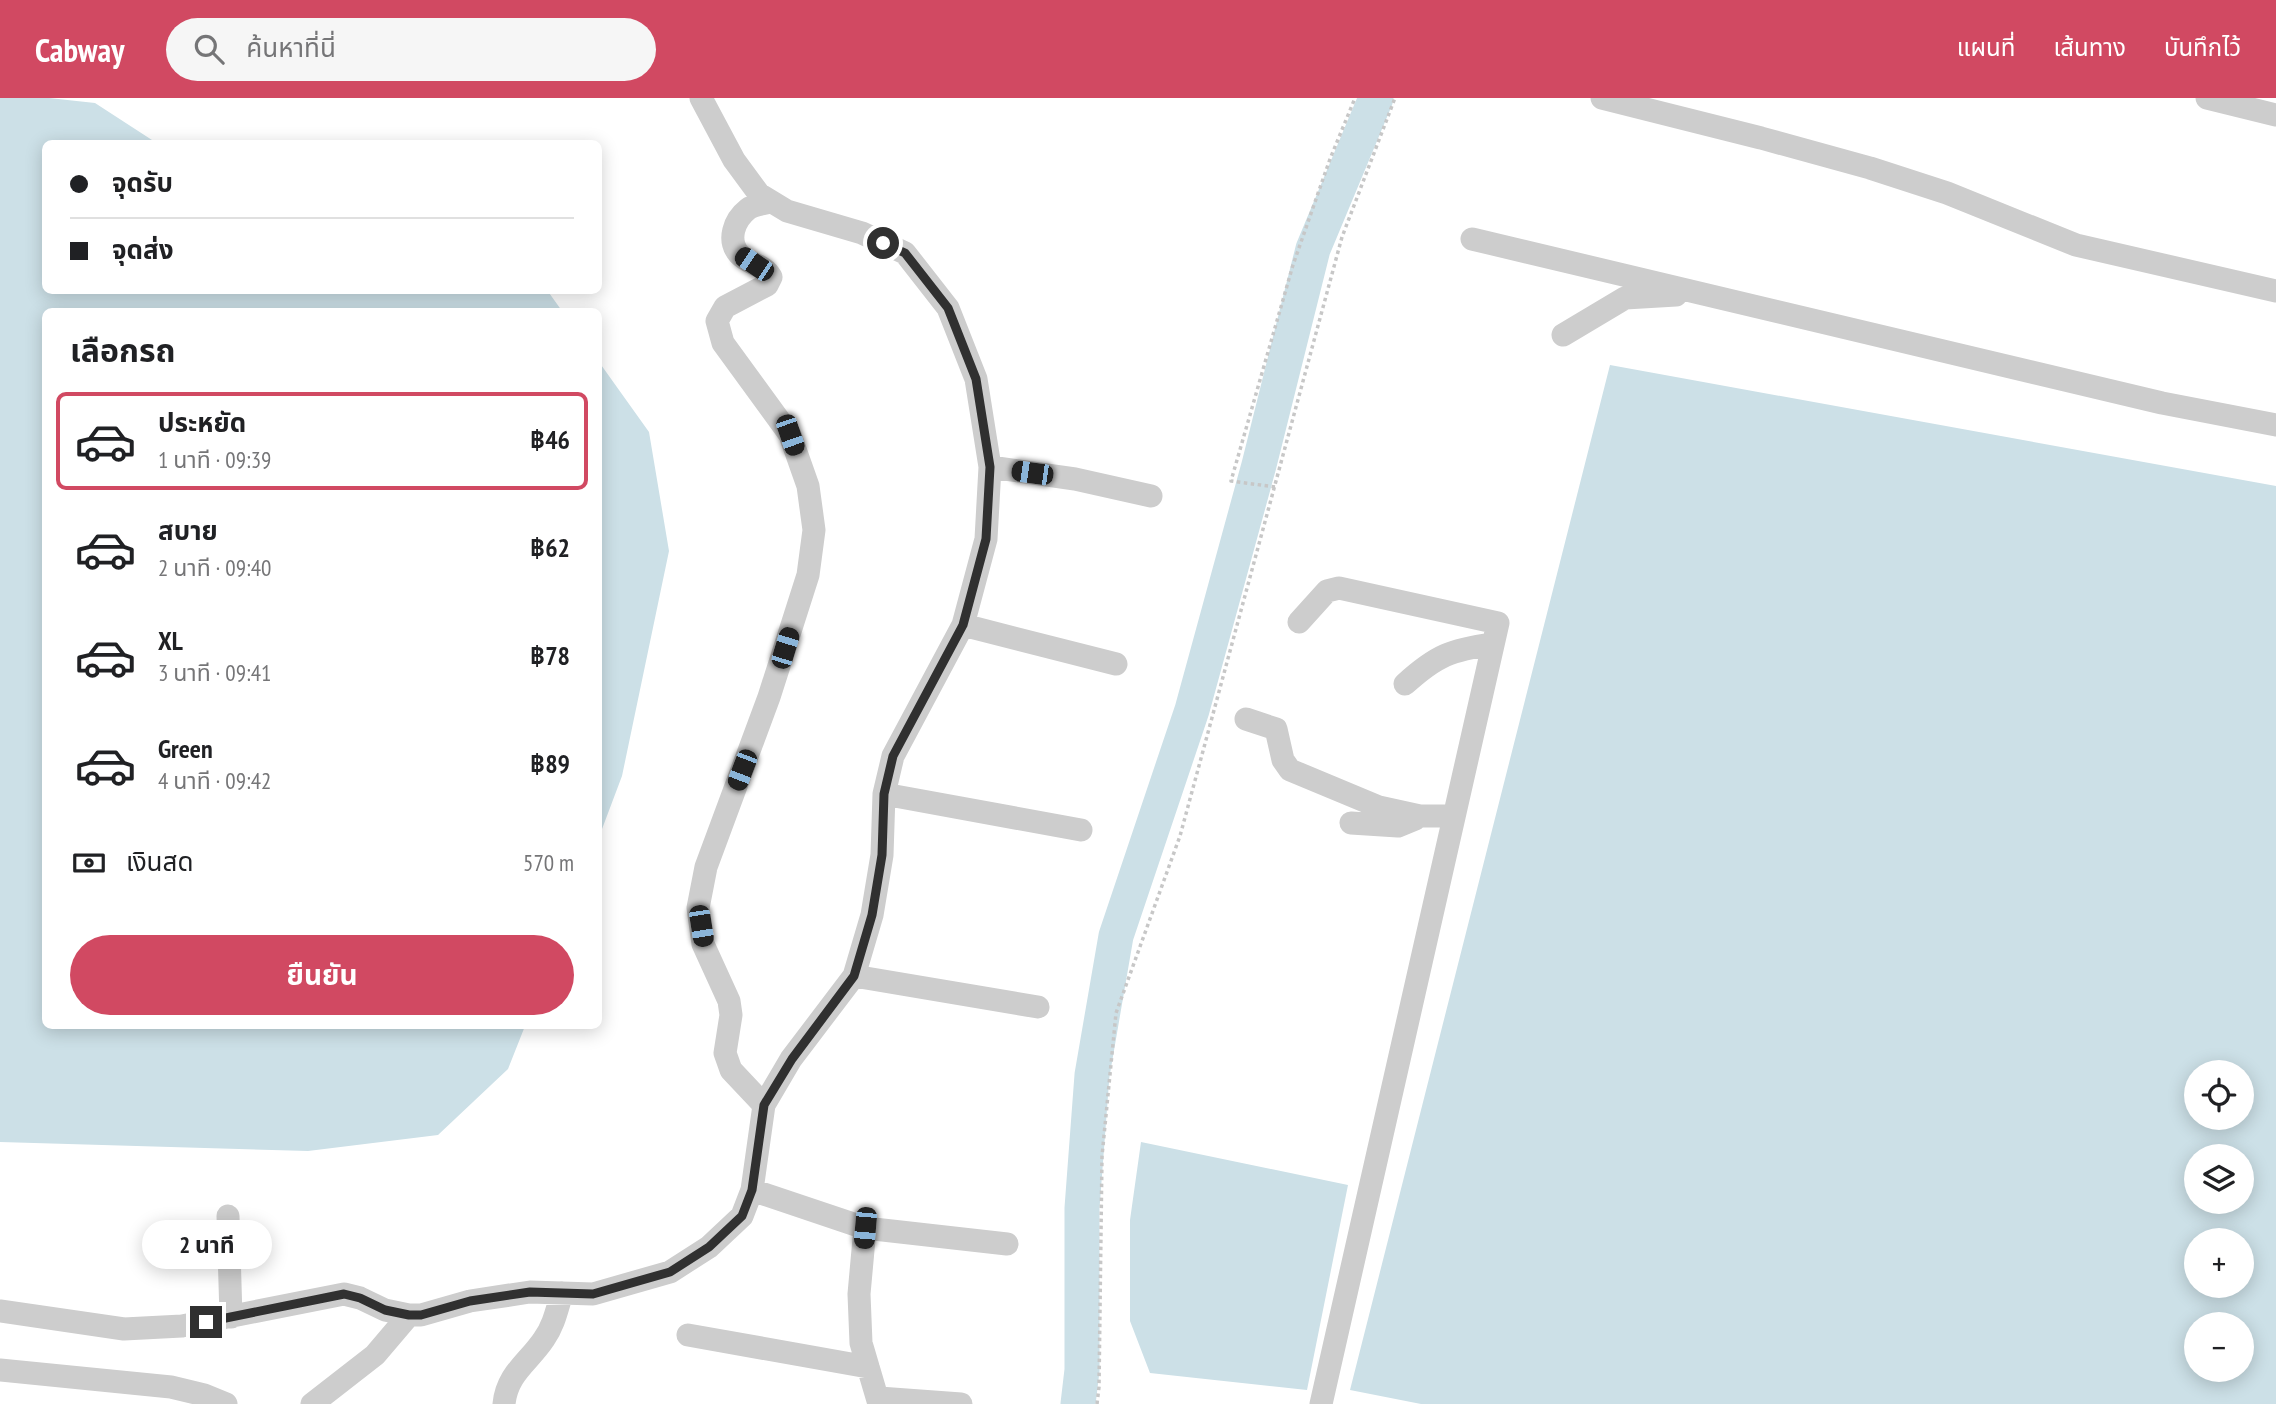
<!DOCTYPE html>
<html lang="th">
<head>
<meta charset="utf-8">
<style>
  body { margin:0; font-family:"PT Sans Narrow","Noto Sans Thai",sans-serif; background:#f6f6f6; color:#202124; height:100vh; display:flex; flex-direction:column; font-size:26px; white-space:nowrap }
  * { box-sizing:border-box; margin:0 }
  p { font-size:23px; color:#757577 }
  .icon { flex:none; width:38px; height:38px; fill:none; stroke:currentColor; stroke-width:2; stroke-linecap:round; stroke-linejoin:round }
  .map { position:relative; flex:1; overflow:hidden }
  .drawer { position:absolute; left:42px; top:210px; width:560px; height:721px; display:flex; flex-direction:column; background:#fff; border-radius:10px; box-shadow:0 4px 18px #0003 }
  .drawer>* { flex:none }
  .hud { position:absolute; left:42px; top:42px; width:560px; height:154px; border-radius:10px; box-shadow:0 4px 18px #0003; display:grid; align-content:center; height:154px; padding:0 28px; background:#fff }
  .tools { position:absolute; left:2184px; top:962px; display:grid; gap:14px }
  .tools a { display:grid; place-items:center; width:70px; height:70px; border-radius:50%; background:#fff; box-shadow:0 4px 18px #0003; font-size:35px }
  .end { position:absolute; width:32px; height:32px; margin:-16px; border:9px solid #303030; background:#fff; box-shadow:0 0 0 4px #fff }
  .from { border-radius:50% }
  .bubble { position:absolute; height:49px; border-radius:24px; background:#fff; box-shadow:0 4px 18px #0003; font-size:23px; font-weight:700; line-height:49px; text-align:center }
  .car { position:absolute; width:21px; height:42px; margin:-21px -10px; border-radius:9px; box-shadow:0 0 5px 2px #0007; background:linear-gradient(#222 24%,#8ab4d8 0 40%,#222 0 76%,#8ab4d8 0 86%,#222 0) }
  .hud b { display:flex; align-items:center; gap:24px; height:66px; font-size:26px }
  .hud b+b { border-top:2px solid #e0e0e0 }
  .hud i { width:18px; height:18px; background:#202124 }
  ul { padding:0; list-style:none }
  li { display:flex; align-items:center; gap:21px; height:98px; margin:0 14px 10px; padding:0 14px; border:4px solid transparent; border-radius:10px }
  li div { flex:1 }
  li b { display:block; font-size:26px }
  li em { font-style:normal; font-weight:700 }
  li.current { border-color:#d14962 }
  li>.icon { width:63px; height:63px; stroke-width:1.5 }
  h2 { padding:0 28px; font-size:32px; line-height:84px }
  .pay { display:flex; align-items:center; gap:18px; height:77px; padding:0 28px; font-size:26px }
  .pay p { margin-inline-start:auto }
  .primary-button { display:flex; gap:14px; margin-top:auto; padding:14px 28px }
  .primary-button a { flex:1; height:80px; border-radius:42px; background:#d14962; color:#fff; font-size:28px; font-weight:700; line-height:80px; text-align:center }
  header { display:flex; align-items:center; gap:42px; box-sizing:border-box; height:98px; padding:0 35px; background:#d14962; color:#fff }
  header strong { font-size:33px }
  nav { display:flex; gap:38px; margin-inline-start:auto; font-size:24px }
  .search { width:490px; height:63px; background:#f6f6f6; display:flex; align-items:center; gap:18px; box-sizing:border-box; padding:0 24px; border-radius:38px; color:#757577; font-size:26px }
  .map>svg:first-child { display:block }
</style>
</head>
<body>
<header>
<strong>Cabway</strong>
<div class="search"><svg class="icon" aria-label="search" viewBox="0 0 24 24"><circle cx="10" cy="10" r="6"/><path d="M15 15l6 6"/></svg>ค้นหาที่นี่</div>
<nav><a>แผนที่</a><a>เส้นทาง</a><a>บันทึกไว้</a></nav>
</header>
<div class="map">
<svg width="2276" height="1306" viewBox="0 0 2276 1306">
  <rect width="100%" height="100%" fill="#fff"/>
  <!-- water -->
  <path fill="#cce0e7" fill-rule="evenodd" d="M0,0H49L95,5L152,42H245L253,45L46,46V192H547L562,213L46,214V928H525L508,971L438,1037L308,1053L0,1044Z
    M599,264L649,334L669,453L622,678L599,739Z
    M1610,267L2276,388V1306H1421L1350,1292ZM2196,975H2242V1020H2196ZM2196,1059H2242V1104H2196ZM2196,1143H2242V1188H2196ZM2196,1227H2242V1272H2196Z
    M1141,1044L1348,1087L1307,1292L1150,1275L1130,1223V1122Z"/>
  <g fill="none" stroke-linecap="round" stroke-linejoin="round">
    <!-- river -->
    <path stroke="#cce0e7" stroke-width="35" d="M1078,1306L1082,1272V1110L1092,977L1116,838L1192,612L1259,367L1313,151L1376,0"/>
    <!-- path -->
    <path stroke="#c7c7c7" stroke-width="3.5" stroke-dasharray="3.5 3.5" stroke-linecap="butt" d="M1275,389L1231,383L1293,167L1330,61L1355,0
      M1097,1306L1099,1289L1102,1058L1116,915L1180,738L1342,139L1395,0"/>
    <!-- minor -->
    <path stroke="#cdcdcd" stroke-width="23" d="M1602,0L1761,40L1870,70L1947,95L2076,147L2276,193
      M2207,0L2276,17
      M1472,141L2162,305L2276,327
      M1563,237L1625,200L1676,197
      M990,369L1075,381L1151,398
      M1299,524L1327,493L1339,490L1498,525L1321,1306
      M963,527L1116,566
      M1405,586C1437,557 1451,552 1493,546
      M1246,621L1276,631L1283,662L1290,672L1379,709L1420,718H1454
      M884,696L1081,732
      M1351,725L1398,728L1415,721
      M854,878L1038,909
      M764,1007L731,972L725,955L731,917L729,903L703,846L698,810L706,769L769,599L808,477L814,432L808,388L790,337L723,245L717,223L725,209L767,187L771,179C764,166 749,167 739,156C727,142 734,122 748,111C753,107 763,106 769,104
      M752,1092L865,1130L1007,1146
      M228,1118L231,1219
      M865,1130L859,1196L861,1245L879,1306
      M0,1213L124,1231L182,1228L344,1196L360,1200L385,1212L409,1217H421L470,1203L530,1194L593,1196L670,1174L709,1149L742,1118L752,1092L764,1007L791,961L854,878L872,817L882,757L884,696L893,658L963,527L986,441L990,369L976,281L948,210L905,155L862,135L787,113L759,96L734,62L701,0
      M688,1237L868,1269
      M0,1272L171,1289L204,1297L226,1306
      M879,1300L961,1306
      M312,1306L375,1257L409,1217
      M504,1306C507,1275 529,1264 544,1241C554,1227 557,1211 562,1195"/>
  </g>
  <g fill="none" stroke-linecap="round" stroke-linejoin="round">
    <!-- route -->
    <path stroke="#303030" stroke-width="9" d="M206,1224L344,1196L360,1200L385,1212L409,1217H421L470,1203L530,1194L593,1196L670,1174L709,1149L742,1118L752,1092L764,1007L792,961L854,878L872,817L882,757L884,696L893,658L963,527L986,441L990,369L976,281L948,210L905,155L883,145"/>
  </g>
</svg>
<div class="tools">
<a><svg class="icon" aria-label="locate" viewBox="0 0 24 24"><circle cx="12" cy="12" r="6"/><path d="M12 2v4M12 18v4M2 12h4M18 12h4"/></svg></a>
<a><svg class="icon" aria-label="layers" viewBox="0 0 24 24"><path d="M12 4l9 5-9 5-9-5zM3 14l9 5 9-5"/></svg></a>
<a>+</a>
<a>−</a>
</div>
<i class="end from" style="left:883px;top:145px"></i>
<i class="end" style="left:206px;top:1224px"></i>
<div class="bubble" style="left:142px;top:1122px;width:130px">2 นาที</div>
<i class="car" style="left:754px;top:166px;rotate:304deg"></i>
<i class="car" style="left:790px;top:337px;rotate:161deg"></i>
<i class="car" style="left:1032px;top:375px;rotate:278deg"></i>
<i class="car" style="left:785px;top:550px;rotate:17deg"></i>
<i class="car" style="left:742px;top:672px;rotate:201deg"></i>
<i class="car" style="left:701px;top:828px;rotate:171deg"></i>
<i class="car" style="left:865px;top:1130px;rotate:185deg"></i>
<div class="hud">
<b><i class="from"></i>จุดรับ</b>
<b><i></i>จุดส่ง</b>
</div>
<section class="drawer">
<h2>เลือกรถ</h2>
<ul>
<li class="current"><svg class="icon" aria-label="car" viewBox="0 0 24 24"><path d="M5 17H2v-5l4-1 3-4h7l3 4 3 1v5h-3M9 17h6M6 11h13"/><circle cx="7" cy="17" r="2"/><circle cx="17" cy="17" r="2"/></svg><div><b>ประหยัด</b><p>1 นาที · 09:39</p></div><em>฿46</em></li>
<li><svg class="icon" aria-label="car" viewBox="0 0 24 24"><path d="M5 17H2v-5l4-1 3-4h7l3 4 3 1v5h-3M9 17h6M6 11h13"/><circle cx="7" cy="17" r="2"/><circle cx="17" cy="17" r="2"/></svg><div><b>สบาย</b><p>2 นาที · 09:40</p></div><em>฿62</em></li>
<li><svg class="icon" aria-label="car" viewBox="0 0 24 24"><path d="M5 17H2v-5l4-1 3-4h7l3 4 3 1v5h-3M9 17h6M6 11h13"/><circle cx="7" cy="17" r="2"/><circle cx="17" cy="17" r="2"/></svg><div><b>XL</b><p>3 นาที · 09:41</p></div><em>฿78</em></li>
<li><svg class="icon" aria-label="car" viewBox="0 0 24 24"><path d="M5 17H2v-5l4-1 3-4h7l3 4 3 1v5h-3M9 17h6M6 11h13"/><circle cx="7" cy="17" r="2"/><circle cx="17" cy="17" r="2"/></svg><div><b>Green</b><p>4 นาที · 09:42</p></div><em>฿89</em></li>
</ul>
<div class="pay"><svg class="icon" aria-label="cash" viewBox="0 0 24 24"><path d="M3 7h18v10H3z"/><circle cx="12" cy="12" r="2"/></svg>เงินสด<p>570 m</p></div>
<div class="primary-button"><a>ยืนยัน</a></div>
</section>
</div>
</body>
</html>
